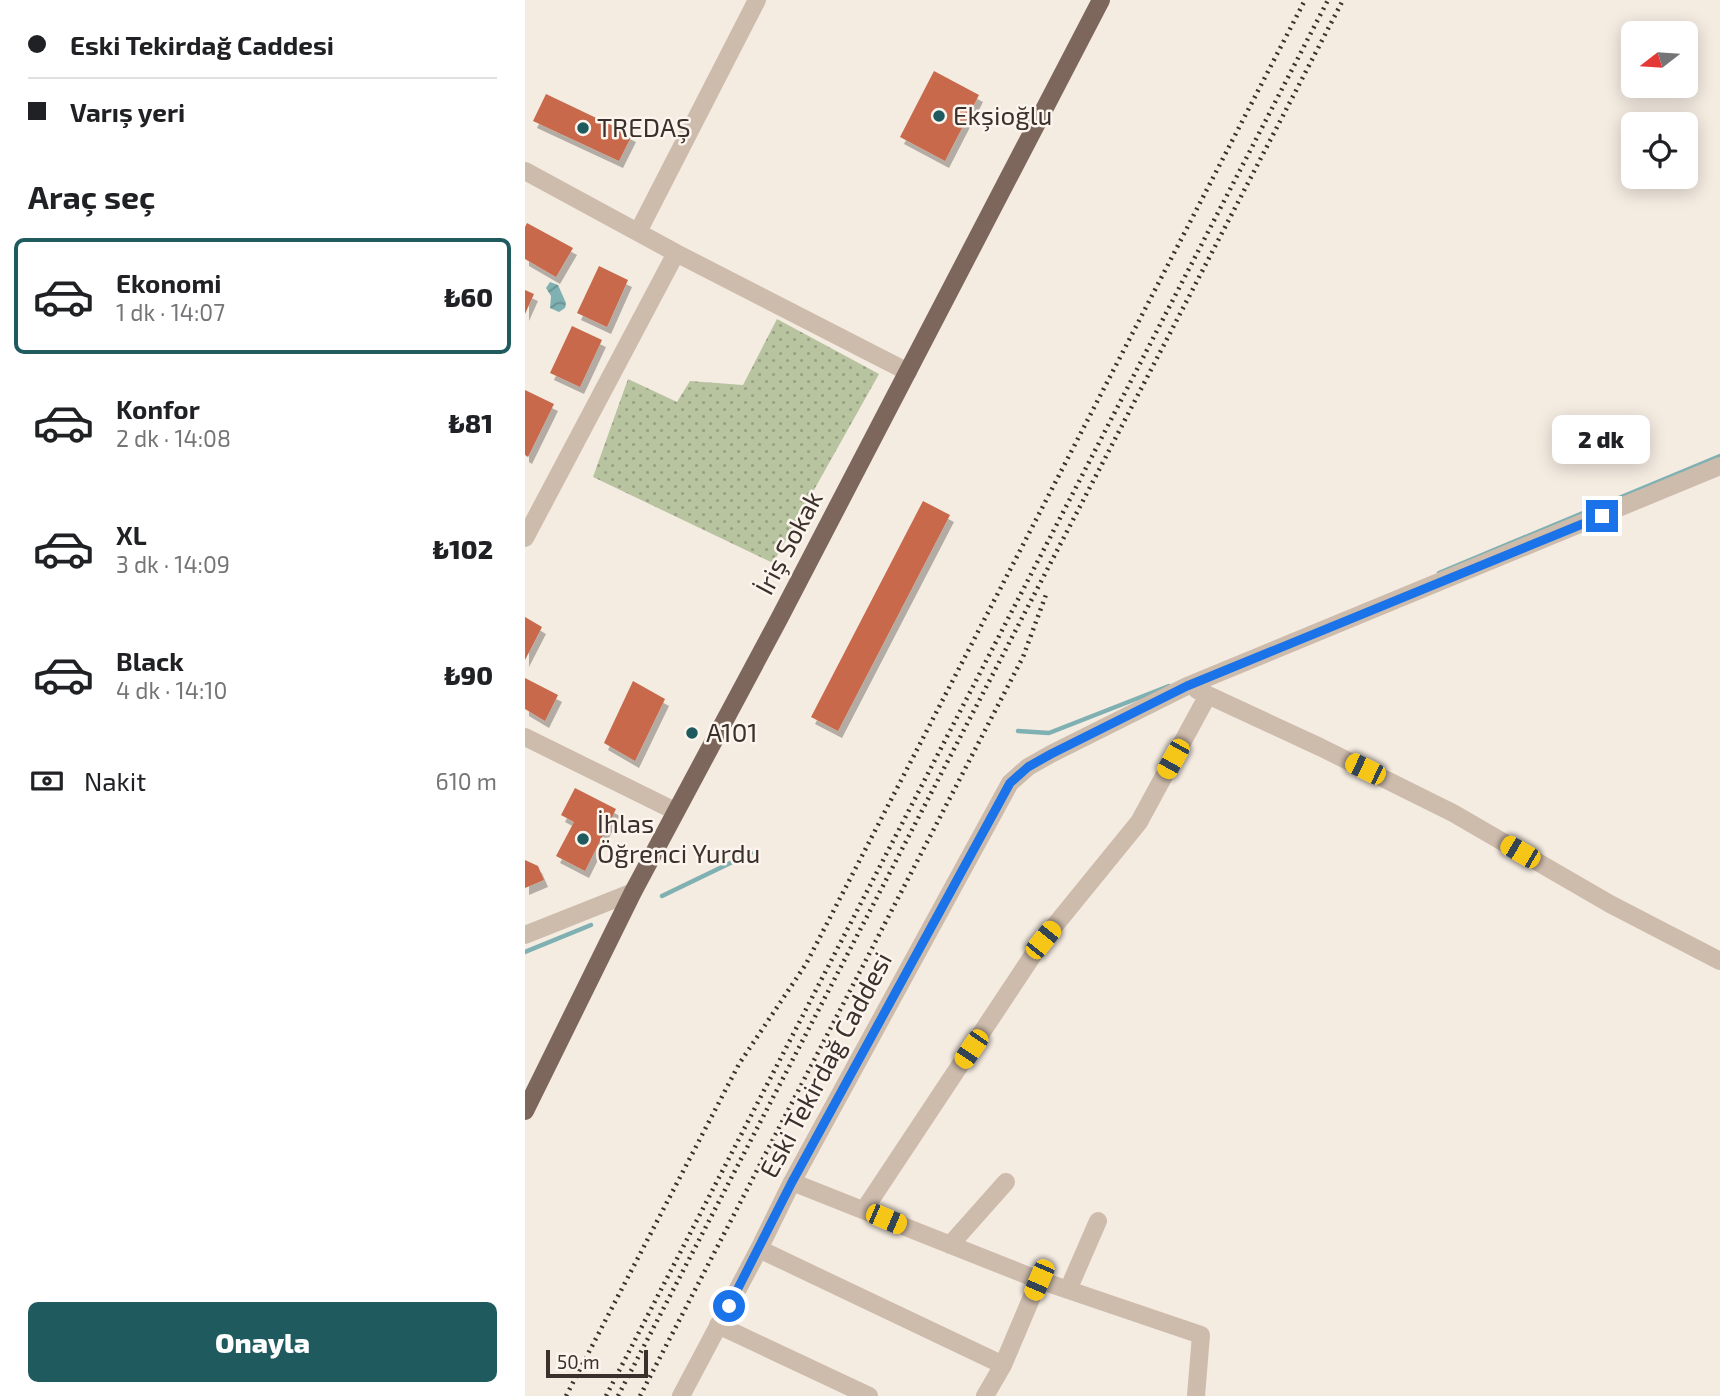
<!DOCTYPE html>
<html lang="tr">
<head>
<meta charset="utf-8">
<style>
  body { margin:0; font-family:"Exo 2",sans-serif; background:#f6f6f6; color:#202124; height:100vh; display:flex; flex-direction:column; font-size:26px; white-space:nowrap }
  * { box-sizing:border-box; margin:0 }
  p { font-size:23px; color:#757577 }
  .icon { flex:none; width:38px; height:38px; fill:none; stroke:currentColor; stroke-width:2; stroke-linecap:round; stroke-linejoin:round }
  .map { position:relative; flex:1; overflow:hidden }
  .details { display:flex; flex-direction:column; background:#fff; width:525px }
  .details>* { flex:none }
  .guide { display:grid; align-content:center; height:154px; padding:0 28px; background:#fff }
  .needle { width:46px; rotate:253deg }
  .controls { position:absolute; left:1096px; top:21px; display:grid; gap:14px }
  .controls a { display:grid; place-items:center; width:77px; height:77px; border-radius:10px; background:#fff; box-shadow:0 4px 18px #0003; font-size:35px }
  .scale { position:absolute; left:21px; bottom:18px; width:102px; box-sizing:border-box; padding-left:7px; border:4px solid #3b302b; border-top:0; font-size:19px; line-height:24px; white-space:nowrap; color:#3b302b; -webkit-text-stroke:5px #fbf5ee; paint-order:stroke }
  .end { position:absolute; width:32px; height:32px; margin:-16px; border:9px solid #1a73e8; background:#fff; box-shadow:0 0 0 4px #fff }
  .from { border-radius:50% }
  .bubble { position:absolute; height:49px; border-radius:10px; background:#fff; box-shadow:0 4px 18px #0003; font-size:23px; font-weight:800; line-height:49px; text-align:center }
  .car { position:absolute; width:21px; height:42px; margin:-21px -10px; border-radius:9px; box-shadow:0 0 5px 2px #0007; background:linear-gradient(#f5c518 24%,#345 0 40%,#f5c518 0 76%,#345 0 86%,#f5c518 0) }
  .guide b { display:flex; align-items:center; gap:24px; height:66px; font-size:26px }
  .guide b+b { border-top:2px solid #e0e0e0 }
  .guide i { width:18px; height:18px; background:#202124 }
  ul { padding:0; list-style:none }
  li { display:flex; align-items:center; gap:21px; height:116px; margin:0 14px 10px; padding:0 14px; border:4px solid transparent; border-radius:10px }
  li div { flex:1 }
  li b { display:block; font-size:26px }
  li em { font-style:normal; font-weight:800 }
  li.on { border-color:#1f5a5e }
  li>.icon { width:63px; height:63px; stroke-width:1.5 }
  h2 { padding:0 28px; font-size:32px; line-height:84px }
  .pay { display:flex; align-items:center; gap:18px; height:77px; padding:0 28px; font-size:26px }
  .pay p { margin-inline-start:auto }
  .action { display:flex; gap:14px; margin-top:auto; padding:14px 28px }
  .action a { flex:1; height:80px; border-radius:10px; background:#1f5a5e; color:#fff; font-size:28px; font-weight:800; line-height:80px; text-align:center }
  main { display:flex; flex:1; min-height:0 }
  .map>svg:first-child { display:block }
</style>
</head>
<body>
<main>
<section class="details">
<div class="guide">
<b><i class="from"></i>Eski Tekirdağ Caddesi</b>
<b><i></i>Varış yeri</b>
</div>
<h2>Araç seç</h2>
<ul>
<li class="on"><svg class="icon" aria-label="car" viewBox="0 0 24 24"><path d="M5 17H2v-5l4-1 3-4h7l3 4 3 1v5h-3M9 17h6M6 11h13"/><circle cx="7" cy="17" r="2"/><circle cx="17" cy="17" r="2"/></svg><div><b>Ekonomi</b><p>1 dk · 14:07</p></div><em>₺60</em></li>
<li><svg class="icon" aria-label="car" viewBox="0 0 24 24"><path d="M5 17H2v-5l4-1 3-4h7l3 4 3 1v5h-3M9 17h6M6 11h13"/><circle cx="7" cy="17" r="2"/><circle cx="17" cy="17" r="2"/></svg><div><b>Konfor</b><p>2 dk · 14:08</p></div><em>₺81</em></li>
<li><svg class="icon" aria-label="car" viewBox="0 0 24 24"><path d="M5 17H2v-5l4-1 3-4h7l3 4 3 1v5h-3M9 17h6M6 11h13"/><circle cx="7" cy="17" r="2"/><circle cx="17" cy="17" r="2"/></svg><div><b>XL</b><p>3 dk · 14:09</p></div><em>₺102</em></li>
<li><svg class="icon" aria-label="car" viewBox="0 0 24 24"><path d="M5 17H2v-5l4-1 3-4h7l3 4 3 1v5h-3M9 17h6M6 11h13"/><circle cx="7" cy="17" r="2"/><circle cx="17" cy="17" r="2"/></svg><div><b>Black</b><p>4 dk · 14:10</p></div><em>₺90</em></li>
</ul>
<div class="pay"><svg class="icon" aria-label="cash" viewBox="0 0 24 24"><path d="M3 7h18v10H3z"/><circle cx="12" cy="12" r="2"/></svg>Nakit<p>610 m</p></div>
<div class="action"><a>Onayla</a></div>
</section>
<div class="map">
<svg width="1195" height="1396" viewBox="0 0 1195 1396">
  <defs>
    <pattern id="grass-dots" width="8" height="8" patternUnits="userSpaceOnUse" patternTransform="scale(1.75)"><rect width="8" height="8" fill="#b8c4a0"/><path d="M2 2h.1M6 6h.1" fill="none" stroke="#97a083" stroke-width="1.8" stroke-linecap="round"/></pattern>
    <pattern id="water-waves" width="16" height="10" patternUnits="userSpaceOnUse" patternTransform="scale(1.75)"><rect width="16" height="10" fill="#7fb0b2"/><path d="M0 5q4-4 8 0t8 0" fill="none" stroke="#699091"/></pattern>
    <filter id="shadow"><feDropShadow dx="4" dy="7" stdDeviation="0" flood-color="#0004"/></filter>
  </defs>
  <rect width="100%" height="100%" fill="#f4ebe1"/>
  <!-- grass -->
  <path fill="url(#grass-dots)" d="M252,319L354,374L248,563L68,477L103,379L152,402L165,381L218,385Z"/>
  <!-- water -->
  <path fill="url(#water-waves)" d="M25,282L33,285L41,303L40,308L34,312L25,308L26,296L21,288Z"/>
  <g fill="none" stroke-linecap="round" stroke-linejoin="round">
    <!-- stream -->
    <path stroke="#7fb0b2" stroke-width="4.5" d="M914,573L1195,456
      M493,731L524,733L644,686
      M137,896L226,853
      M0,952L66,925"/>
  </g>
  <!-- building -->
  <path fill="#c8694b" filter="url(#shadow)" d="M409,71L454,95L420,161L375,137Z
    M21,94L107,135L94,161L8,121Z
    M2,223L48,248L31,277L0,259V227Z
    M74,266L103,280L82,327L52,313Z
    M0,290L9,294L0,314Z
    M47,326L77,340L55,387L25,373Z
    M0,390L29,404L3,457L0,455Z
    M398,501L425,515L313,731L286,717Z
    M0,617L17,627L0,660Z
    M0,678L33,695L20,721L0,709Z
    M108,681L140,699L110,761L79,743Z
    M50,788L91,809L60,871L31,856L49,822L36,815Z
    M0,860L13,866L19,880L0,888Z"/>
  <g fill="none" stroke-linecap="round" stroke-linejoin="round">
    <!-- minor -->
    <path stroke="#cdbbac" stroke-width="18" d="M0,171L151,253L383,372
      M113,232L232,0
      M0,538L151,253
      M672,690L795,747L928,813L1085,904L1195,961
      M0,737L150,811
      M0,935L108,892
      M267,1182L514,1280L676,1335L671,1396
      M339,1210L518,940L614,822L683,695
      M425,1245L481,1182
      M234,1249L478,1365
      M543,1290L573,1221
      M193,1325L344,1396
      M156,1396L234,1249L267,1182L485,783L503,767L526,754L662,686L1195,466
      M460,1396L478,1365L514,1280"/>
    <!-- major -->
    <path stroke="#7d675c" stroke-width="18" d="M0,1111L108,892L254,619L576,0"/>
    <!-- rail -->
    <path stroke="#3b302b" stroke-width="4.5" stroke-dasharray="2 5" stroke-linecap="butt" d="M41,1396L214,1064L281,964L780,0
      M81,1396L803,0
      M93,1396L818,0
      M115,1396L498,657L522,592"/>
  </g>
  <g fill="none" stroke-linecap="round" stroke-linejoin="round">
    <!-- route -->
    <path stroke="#1a73e8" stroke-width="9" d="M204,1306L267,1182L485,783L503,767L526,754L662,686L1077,516"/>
  </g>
  <!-- markers -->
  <g fill="#1f5a5e" stroke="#fbf5ee" stroke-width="2.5">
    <circle cx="414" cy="116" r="7"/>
    <circle cx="58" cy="128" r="7"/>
    <circle cx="167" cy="733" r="7"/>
    <circle cx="58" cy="839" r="7"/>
  </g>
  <g text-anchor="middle" stroke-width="5" stroke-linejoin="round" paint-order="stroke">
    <!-- poi labels -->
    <g font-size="26" fill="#3b302b" stroke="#fbf5ee" text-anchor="start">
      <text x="428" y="125">Ekşioğlu</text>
      <text x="72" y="137">TREDAŞ</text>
      <text x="181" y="742">A101</text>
      <text x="72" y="833">İhlas<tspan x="72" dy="30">Öğrenci Yurdu</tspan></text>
    </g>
    <!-- street labels -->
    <g font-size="26" fill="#3b302b" stroke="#fbf5ee">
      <text transform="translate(264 543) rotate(-62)" y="9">İriş Sokak</text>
      <text transform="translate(301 1065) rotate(-62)" y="9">Eski Tekirdağ Caddesi</text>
    </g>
  </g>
</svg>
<div class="controls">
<a><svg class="needle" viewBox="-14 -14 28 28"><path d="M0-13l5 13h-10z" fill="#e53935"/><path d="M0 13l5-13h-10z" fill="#757577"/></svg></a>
<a><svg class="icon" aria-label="locate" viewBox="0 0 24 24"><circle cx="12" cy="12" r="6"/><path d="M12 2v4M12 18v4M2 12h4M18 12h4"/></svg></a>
</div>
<div class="scale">50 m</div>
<i class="end from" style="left:204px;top:1306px"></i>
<i class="end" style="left:1077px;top:516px"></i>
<div class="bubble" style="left:1027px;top:415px;width:98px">2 dk</div>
<i class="car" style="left:648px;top:759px;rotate:209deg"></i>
<i class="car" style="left:840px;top:769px;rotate:296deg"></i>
<i class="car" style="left:995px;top:852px;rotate:300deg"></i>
<i class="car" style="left:518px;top:940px;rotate:39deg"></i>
<i class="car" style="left:446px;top:1049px;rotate:214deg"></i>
<i class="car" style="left:361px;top:1219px;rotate:113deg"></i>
<i class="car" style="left:514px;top:1280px;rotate:203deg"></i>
</div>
</main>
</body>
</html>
